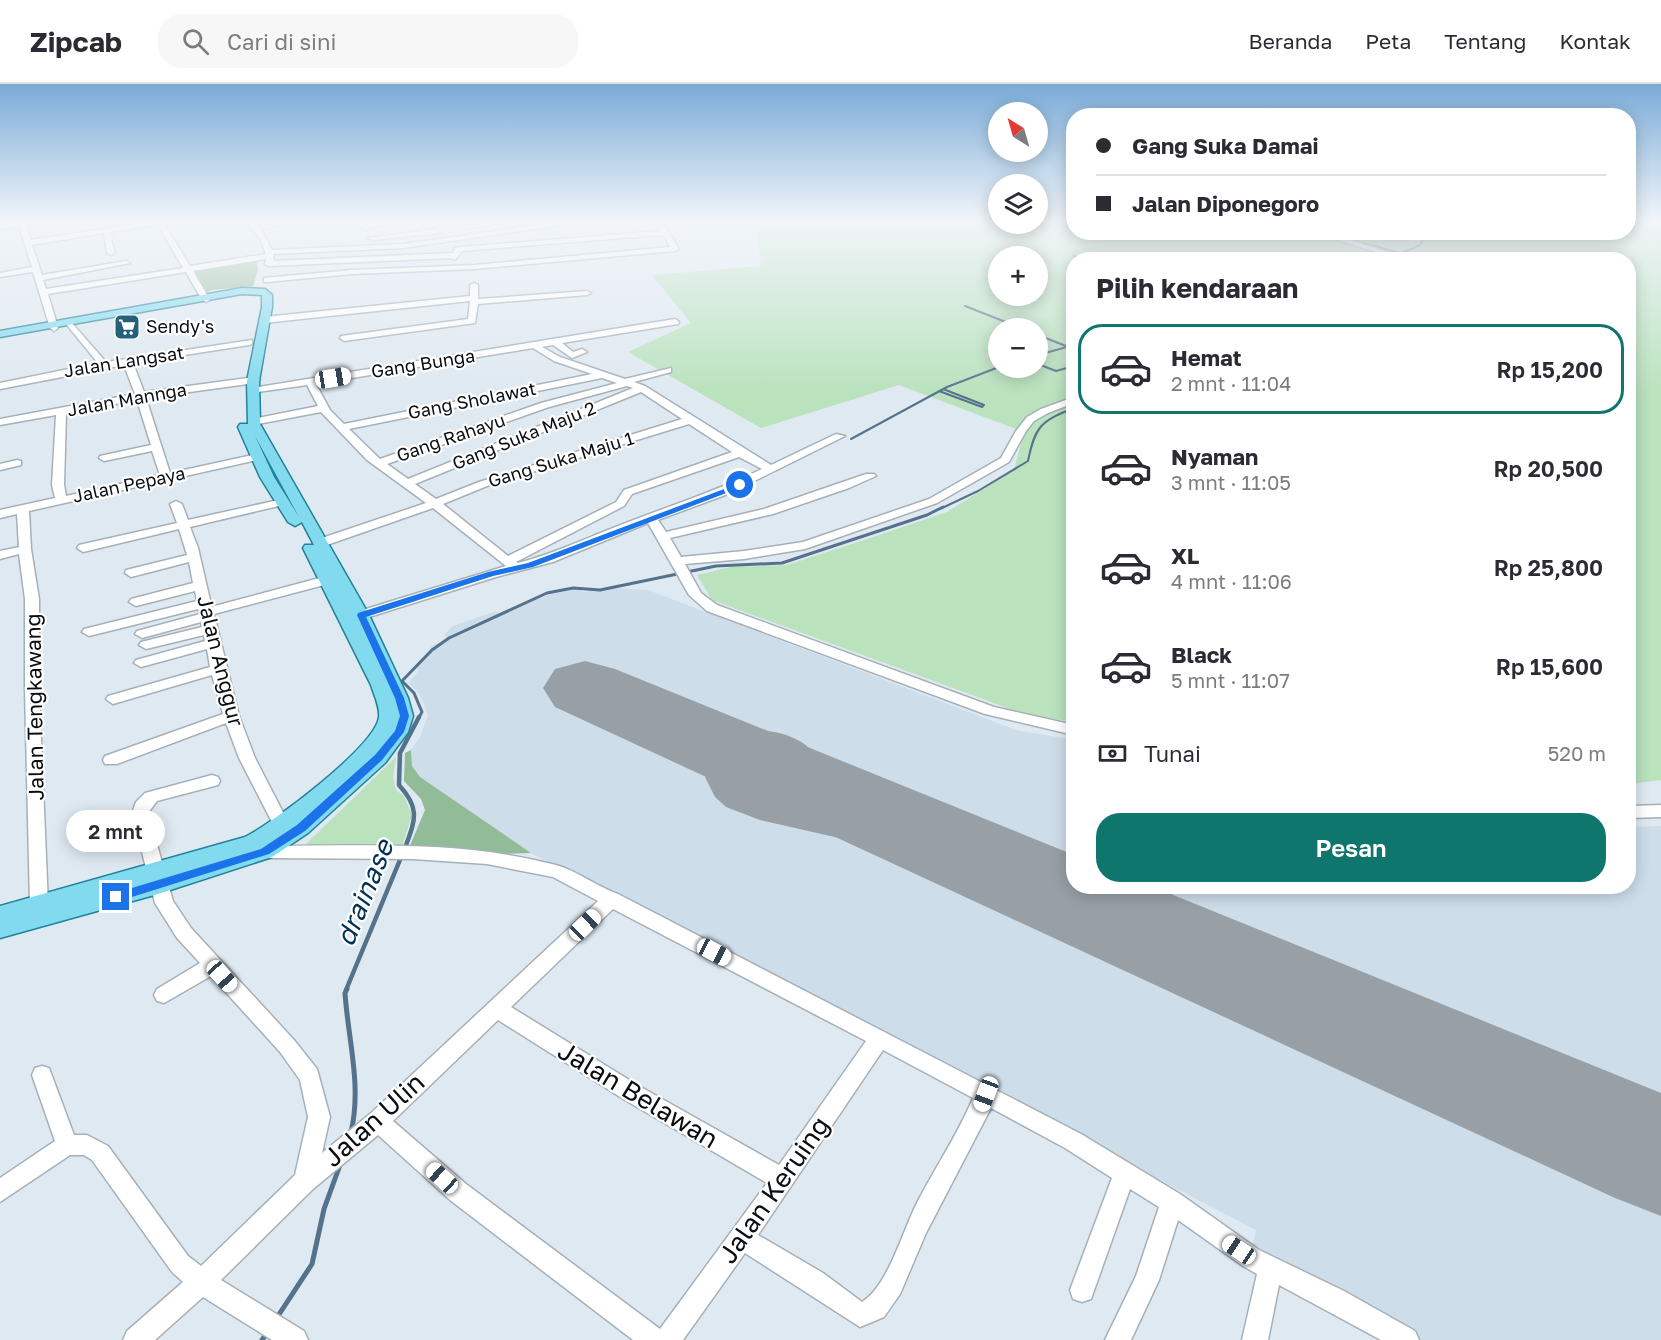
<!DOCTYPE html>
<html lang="id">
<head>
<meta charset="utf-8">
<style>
  body { margin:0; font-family:"Golos Text",sans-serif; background:#f7f7f7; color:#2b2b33; height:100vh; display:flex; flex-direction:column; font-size:22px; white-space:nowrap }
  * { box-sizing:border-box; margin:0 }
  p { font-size:20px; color:#7c7c81 }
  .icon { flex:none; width:33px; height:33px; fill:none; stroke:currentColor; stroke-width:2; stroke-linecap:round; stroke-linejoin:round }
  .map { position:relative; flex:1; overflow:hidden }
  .side { position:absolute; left:1066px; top:168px; width:570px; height:642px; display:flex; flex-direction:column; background:#fff; border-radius:24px; box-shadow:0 3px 15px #0003 }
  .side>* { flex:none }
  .guide { position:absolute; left:1066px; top:24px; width:570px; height:132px; border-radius:24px; box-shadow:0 3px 15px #0003; display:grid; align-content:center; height:132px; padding:0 30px; background:#fff }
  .needle { width:39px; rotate:323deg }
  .controls { position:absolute; left:988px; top:18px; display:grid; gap:12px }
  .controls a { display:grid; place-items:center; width:60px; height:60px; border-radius:50%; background:#fff; box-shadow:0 3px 15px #0003; font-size:30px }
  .end { position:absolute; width:27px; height:27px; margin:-14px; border:8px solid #1a73e8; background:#fff; box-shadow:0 0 0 3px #fff }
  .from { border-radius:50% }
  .bubble { position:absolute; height:42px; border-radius:21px; background:#fff; box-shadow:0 3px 15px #0003; font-size:20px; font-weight:600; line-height:42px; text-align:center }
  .car { position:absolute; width:18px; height:36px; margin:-18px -9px; border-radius:8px; box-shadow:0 0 4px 2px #0007; background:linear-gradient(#fff 24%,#345 0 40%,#fff 0 76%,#345 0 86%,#fff 0) }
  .guide b { display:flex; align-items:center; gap:21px; height:57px; font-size:22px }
  .guide b+b { border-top:2px solid #e1e1e2 }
  .guide i { width:15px; height:15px; background:#2b2b33 }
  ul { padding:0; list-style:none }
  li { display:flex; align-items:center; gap:18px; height:90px; margin:0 12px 9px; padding:0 18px; border:3px solid transparent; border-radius:24px }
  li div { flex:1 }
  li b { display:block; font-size:22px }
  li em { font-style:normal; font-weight:600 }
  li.selected { border-color:#0f766e }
  li>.icon { width:54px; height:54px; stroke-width:1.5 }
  h2 { padding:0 30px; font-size:27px; line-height:72px }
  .pay { display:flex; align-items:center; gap:15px; height:66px; padding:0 30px; font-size:22px }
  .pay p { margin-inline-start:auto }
  .cta { display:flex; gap:12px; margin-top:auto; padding:12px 30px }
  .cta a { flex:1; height:69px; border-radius:24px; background:#0f766e; color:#fff; font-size:24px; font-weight:600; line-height:69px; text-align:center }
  header { display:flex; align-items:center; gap:36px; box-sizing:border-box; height:84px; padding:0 30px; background:#fff; border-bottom:2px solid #e1e1e2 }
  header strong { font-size:28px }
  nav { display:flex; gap:33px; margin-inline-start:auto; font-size:21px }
  .search { width:420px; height:54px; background:#f7f7f7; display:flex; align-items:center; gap:15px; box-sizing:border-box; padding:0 21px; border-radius:24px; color:#7c7c81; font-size:22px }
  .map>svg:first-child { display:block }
</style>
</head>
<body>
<header>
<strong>Zipcab</strong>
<div class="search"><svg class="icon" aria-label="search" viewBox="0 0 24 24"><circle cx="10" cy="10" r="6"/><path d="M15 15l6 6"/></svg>Cari di sini</div>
<nav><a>Beranda</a><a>Peta</a><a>Tentang</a><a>Kontak</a></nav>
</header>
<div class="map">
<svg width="1661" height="1256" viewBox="0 0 1661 1256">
  <rect width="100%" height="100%" fill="#dfe9f1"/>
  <!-- built -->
  <path fill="#cdddea" d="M580,504L582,508L612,504L648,506L1016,646L1074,656V802H1629V743L1661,742V1256H1412L1251,1168L1256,1146L531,769L419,693L412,682L411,666L420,653L428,631L419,609L409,599L419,586L415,583L433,561L449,556L444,551L453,542L496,527L498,529L511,525L514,526L528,518L552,510Z"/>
  <!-- green -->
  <path fill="#b9e2bd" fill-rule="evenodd" d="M756,136H999V140H1038V136H1074V148H1629V136H1661V696L1629,700V176H1074V638L1024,630L712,516L697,491L731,483L787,481L867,455L947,428L1014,386L1024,348L899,301L761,344L628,268L691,239L652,191L761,182ZM999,172H1038V212H999ZM999,244H1038V284H999Z
    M396,673L393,694L396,706L404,712L412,731L400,768L309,763L306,760Z"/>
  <!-- forest -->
  <path fill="#92bc97" d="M256,176L258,186L253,202L212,206L207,208L197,194L195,187Z
    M411,666L412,682L420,693L531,769L499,770L409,764L425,726L421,715L404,697L405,669Z"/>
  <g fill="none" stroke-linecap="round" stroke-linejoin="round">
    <!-- stream-far3 -->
    <path stroke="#55728c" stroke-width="2" d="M1417,148L1426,151
      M1334,151L1400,169
      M1074,172L1084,176
      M1386,176L1420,161L1428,148
      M965,222L1021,244
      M1038,251L1066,262
      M1038,271L1074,261
      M1038,280L1056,287L1074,282
      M939,307L982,323L984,321L943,305
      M851,355L947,303L999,283
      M940,425L978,407L1028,377C1035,342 1041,337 1074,324"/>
    <!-- stream-far2 -->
    <path stroke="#55728c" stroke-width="3" d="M418,635L422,628L414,609L402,597L432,566L449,554L547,509L573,504L600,506L716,482L782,479L927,431L943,423"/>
    <!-- stream-far1 -->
    <path stroke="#55728c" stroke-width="4.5" d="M405,764C415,736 421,725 399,701L400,669L419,633
      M346,906L402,771"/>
    <!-- stream -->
    <path stroke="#55728c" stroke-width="5" d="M347,905L345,909C348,955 362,1002 351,1048
      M276,1235L312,1180L324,1125L340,1081
      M262,1256L267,1249"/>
    <!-- taxiway -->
    <path fill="#98a0a6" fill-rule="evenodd" d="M764,647C794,648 836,670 814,706L801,710L788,706L782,697V679C766,662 747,674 741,693L752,705L778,713L972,756L978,766L972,776L958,781L760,736L726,723L715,713L705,693C716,661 731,651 764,647Z"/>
    <!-- runway -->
    <path fill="#98a0a6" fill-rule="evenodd" d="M585,577L615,585L1074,771V802H1151L1661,1009V1132L1615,1114L555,623L543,604L555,585Z"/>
    <!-- minor casing -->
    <g stroke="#a6b0b7" stroke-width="3">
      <path id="minor" d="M21,136H50L26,141L31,156L162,136L190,182L266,170L260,155L246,136H253L258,142L302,136L261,145L272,166L403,160L573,136L582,138L403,164L273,170L274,177L453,169L455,164L461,163L661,147L648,136C665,136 671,152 679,165L675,167L474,185L352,190L267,198H264V194L352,186L474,181L670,163L664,152L660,151L462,167L455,176L451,174L269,182L265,180L266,175L193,187L210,216L206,218L202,216L186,188L48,210L58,244L54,247L50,244L33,188L0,193V189L32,183L19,142L0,145V141ZM158,141L183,184L46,205L43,196L130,179L126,177L42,191L32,161L104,149L107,169L111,171L115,169L111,156L114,153L110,148Z
        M402,136H424L370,143L366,146L362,144L368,139Z
        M453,136H471L426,143L422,141Z
        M501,136H517L467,145L463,143Z
        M437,145L440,149L372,156L368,154Z
        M1313,148H1325L1387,168L1375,176H1365L1376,168Z
        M474,199L478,201V215L587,207L591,209L587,211L478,220L475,239L344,257L340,254L341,252L468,235L470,217L264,239L260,236L264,233L470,212V201Z
        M675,235L679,238L678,240L562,259L573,268L582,265L587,268L572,274L553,261L542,263L560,273L625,295L671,284V288L634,298L645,302L771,381L836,350L845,352L728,410L658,436L666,448L764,425L866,390H874L876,392L849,404L773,430L670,454L681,473L744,467L803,458L929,415L1001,374L1016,347L1027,333L1041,325L1074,313V319L1048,329L1034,337L1026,347L1009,378L937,419L805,465L744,475L685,480L701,509L717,521L994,623L1074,641V651L985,630L707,527L689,511L648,439L553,478L496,493L366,534H356L354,531L356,528L506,482L433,424L324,462H316V456L426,419L367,376L321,328L253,341L248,338L253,335L318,322L307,301L250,309V305L253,304ZM533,264L554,277L592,290L344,340L330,326L316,300ZM602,294L617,299L541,319L380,375L349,345ZM627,302L633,304L408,395L387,380L549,323ZM641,308L682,335L479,398L436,415L415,400ZM689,340L732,368L624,406L616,418L508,472L443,420L487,402ZM739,373L762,385C712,409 660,425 608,446C578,458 549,471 518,479L516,478L624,422L632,410Z
        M71,238L106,278L252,256V260L249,261L133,279L144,308L255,293L260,296L255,299L146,314L170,389L257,370L262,373L257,376L29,427L31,465L39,515V605L48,821L45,826L39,828L33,826L30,821L25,605V515L19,470L0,475V467L19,463L17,430L0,434V426L55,414L52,401L56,331L0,341V335L135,310L124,281L0,305V299L98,279L67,241ZM137,316L151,361L100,372L99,374L104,377L152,367L160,391L66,412L64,401L66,329Z
        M17,376L21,377V381L0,386V380Z
        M283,415L289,418L287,420L190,443L198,464L210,516L213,519L211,523L338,489L344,493L343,496L214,530L239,632L255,674L290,742L288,746H276L274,742L239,674L226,639L117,680H105L103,676L105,672L223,630L212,591L113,620L106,615L108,612L210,583L207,565L141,583L134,579L136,576L205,557L204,551L146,565L139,561L141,558L202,543L201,538L142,554L135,550L137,547L200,530L198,525L89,552L82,548L84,545L197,517L195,507L136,522L129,518L131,515L193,499L189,478L131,493L125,489L126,486L187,471L179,445L83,468L77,464L79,461L177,439L170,420L176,417L182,420L188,436Z
        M212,691L218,693L220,697L218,701L157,717L148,729L173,817L191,844L294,956L317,985L330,1033L322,1069L370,1030L598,817L553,793L487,780L413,775L265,774L259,773L256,768L259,763L265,762C362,762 461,756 556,781C578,787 597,803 618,810L1081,1050L1180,1110L1259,1166L1344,1207L1415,1247L1419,1256H1381L1279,1201L1268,1256H1242L1257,1190L1243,1182L1178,1136L1159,1196L1131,1256H1105L1136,1192L1159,1123L1130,1105L1091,1215L1082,1218L1073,1215L1070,1206L1112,1094L1065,1064L991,1024L926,1149L900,1210L884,1233L860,1243L745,1169L683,1256H633L450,1116L378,1051L313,1105L221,1196L304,1247L308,1256H272L203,1213L155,1256H123L127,1247L183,1198L172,1188L92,1076L84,1071H70L0,1118V1094L55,1057L32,991L35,984L42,982L49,984L74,1051H87L108,1062L188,1172L201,1182L295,1091L308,1033L300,996L280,968L211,892L164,919L157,917L154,911L157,905L200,879L177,854L155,819L132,729L136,718L145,709ZM613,825L866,957L779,1081L639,1002L511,923ZM498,936L625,1016L767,1099L660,1245L466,1100L393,1037ZM883,966L973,1014C958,1050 936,1082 918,1117C903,1145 889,1201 862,1218L823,1189L758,1151Z
        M1661,721V733L1629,734V722Z"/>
    </g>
    <!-- major casing -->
    <g stroke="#22829a" stroke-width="3">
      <path id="major" d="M242,204L265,205L272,211V223L259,297L260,340L369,531L408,614L413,632L408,648L385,679L308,749L272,773L158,810L0,854V822L245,753C273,739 376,662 379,633C380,622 374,611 371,601L303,464L305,461H314L302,438L295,442L288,438L260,393L238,343L240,340H248L247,297L262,223V211L242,210L0,253V247ZM255,352L299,433L274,393Z"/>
    </g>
    <!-- minor -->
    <use href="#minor" fill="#fff" fill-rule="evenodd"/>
    <!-- major -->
    <use href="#major" fill="#82daef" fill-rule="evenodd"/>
  </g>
  <!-- sky -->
  <linearGradient id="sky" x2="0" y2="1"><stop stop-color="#7aabd8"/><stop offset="0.44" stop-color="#f1f5f9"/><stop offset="1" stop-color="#f1f5f9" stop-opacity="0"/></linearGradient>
  <rect width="1661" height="311" fill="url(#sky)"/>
  <!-- route -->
  <path fill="#1a73e8" d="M740,399L742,403L533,483L493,492L366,533L404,614L409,632L404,648L382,676L305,747L269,770L116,818L112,816V810L261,765L297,741L375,671L395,647L400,632L395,614L357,531L358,529L488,488L528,479Z"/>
  <!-- icons -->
  <defs>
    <g id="supermarket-square" transform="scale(1.35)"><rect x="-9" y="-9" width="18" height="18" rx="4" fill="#256079" stroke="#fff"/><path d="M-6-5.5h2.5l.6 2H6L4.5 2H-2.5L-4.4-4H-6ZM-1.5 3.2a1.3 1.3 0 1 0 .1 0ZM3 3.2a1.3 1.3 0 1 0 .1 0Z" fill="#fff"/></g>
  </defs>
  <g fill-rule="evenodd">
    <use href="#supermarket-square" x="127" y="243"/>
  </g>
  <g text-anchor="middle" stroke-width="4.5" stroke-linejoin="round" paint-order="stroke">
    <!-- far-poi labels -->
    <g font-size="18" fill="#0a0d0f" stroke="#fff" text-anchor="start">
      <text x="146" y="249">Sendy's</text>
    </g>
    <!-- far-street labels -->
    <g font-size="18" fill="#0a0d0f" stroke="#fff">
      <text transform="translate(124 278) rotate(-9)" y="6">Jalan Langsat</text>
      <text transform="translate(423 280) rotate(-9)" y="6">Gang Bunga</text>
      <text transform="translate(127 316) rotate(-10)" y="6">Jalan Mannga</text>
      <text transform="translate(472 317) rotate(-11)" y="6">Gang Sholawat</text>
      <text transform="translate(524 352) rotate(-22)" y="6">Gang Suka Maju 2</text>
      <text transform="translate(451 354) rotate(-19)" y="6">Gang Rahayu</text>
      <text transform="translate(561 376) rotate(-17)" y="6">Gang Suka Maju 1</text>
      <text transform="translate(129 401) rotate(-12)" y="6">Jalan Pepaya</text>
    </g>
    <!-- street labels -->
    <g font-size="21" fill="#0a0d0f" stroke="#fff">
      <text transform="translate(220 577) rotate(76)" y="7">Jalan Anggur</text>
      <text transform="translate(35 623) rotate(-91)" y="7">Jalan Tengkawang</text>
    </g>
    <!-- near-street labels -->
    <g font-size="26" fill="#0a0d0f" stroke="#fff">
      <text transform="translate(638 1011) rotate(31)" y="9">Jalan Belawan</text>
      <text transform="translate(374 1036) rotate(-42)" y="9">Jalan Ulin</text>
      <text transform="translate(774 1106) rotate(-55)" y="9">Jalan Keruing</text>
    </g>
    <!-- near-water labels -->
    <g font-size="27" font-style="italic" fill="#003153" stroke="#fff">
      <text transform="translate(365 809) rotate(-68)" y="9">drainase</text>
    </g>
  </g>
</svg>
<div class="controls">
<a><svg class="needle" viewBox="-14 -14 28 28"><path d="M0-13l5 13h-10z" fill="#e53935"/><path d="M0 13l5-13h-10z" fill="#7c7c81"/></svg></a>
<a><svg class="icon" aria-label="layers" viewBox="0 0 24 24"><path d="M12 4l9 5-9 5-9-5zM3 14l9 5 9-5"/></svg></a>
<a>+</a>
<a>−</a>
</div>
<i class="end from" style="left:740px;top:401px"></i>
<i class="end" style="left:116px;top:813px"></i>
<div class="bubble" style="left:66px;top:726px;width:99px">2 mnt</div>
<i class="car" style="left:333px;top:294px;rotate:81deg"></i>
<i class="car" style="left:585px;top:841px;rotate:46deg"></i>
<i class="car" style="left:714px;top:868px;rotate:118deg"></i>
<i class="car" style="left:222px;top:892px;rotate:138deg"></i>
<i class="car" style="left:986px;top:1010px;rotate:201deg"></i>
<i class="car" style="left:442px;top:1094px;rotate:312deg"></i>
<i class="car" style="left:1239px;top:1166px;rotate:304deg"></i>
<div class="guide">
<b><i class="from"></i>Gang Suka Damai</b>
<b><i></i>Jalan Diponegoro</b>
</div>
<section class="side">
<h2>Pilih kendaraan</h2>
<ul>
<li class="selected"><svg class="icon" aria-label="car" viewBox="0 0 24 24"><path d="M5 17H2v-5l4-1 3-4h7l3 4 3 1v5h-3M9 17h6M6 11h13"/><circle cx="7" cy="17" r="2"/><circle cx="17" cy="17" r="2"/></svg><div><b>Hemat</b><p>2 mnt · 11:04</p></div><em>Rp 15,200</em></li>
<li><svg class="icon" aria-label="car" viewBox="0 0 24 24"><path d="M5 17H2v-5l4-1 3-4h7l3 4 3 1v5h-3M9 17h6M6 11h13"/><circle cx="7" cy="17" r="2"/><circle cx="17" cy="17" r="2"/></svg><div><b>Nyaman</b><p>3 mnt · 11:05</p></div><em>Rp 20,500</em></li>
<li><svg class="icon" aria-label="car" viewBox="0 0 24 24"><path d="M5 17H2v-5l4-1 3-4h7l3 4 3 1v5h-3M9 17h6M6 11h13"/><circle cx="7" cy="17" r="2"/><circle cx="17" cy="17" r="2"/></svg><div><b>XL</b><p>4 mnt · 11:06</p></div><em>Rp 25,800</em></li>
<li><svg class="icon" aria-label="car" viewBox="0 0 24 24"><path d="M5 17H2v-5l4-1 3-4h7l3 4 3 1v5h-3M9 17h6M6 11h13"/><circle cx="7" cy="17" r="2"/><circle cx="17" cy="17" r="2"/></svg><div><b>Black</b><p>5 mnt · 11:07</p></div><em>Rp 15,600</em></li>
</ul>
<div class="pay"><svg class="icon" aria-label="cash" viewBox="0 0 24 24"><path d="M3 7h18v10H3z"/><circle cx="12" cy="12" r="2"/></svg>Tunai<p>520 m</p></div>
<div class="cta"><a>Pesan</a></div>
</section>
</div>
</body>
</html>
